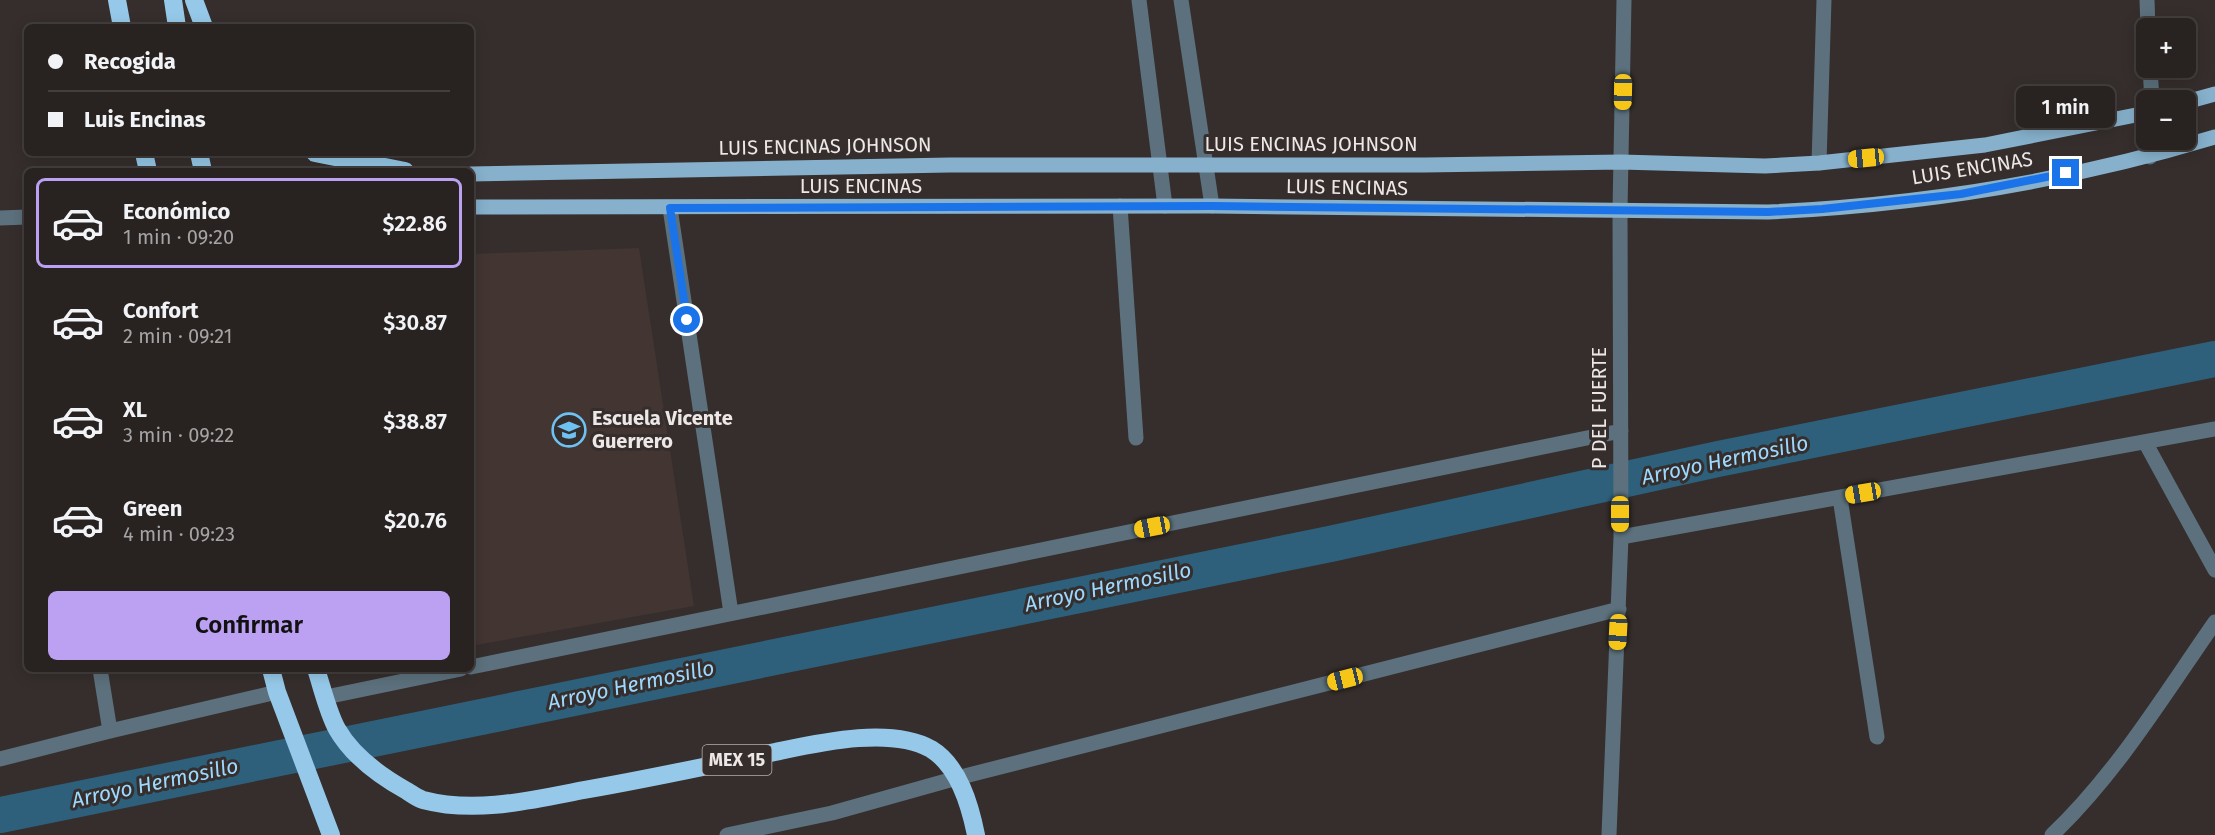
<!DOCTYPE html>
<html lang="es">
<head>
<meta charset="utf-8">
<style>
  body { margin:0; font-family:"Fira Sans",sans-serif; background:#302a2a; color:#f1f3f6; height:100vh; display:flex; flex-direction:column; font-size:22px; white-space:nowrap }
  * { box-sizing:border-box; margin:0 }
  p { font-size:20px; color:#a5a4a5 }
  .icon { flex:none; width:33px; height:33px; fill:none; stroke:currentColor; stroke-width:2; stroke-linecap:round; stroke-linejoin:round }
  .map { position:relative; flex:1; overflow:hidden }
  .drawer { position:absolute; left:24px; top:168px; width:450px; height:504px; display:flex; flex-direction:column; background:#282221; border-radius:9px; box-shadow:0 3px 15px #0003,0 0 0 2px #443f3f }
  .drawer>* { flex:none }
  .hud { position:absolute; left:24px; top:24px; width:450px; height:132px; border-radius:9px; box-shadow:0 3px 15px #0003,0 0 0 2px #443f3f; display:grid; align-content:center; height:132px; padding:0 24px; background:#282221 }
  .tools { position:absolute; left:2136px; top:18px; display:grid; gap:12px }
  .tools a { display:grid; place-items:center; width:60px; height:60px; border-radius:9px; background:#282221; box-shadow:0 3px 15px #0003,0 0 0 2px #443f3f; font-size:30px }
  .end { position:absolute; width:27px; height:27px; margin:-14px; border:8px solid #1a73e8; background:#fff; box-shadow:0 0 0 3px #fff }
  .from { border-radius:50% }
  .bubble { position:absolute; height:42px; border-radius:9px; background:#282221; box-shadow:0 3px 15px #0003,0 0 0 2px #443f3f; font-size:20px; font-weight:600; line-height:42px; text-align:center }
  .car { position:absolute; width:18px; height:36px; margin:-18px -9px; border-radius:8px; box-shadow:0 0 4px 2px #0007; background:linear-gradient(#f5c518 24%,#345 0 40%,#f5c518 0 76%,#345 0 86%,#f5c518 0) }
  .hud b { display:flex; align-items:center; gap:21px; height:57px; font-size:22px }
  .hud b+b { border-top:2px solid #443f3f }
  .hud i { width:15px; height:15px; background:#f1f3f6 }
  ul { padding:10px 0 0; list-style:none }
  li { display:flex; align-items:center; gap:18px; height:90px; margin:0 12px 9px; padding:0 12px; border:3px solid transparent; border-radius:9px }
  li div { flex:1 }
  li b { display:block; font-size:22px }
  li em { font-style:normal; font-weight:600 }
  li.on { border-color:#bca0f2 }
  li>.icon { width:54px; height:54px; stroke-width:1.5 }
  .cta { display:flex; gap:12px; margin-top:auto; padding:12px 24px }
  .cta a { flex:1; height:69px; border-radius:9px; background:#bca0f2; color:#111; font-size:24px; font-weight:600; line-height:69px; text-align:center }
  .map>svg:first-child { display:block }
</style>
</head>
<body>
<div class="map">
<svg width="2215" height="835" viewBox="0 0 2215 835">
  <rect width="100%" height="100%" fill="#352e2c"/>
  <!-- built -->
  <path fill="#433531" d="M639,248L694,606L471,646V254Z"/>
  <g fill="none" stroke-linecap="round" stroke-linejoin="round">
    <!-- canal -->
    <path stroke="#2e607c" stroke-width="36" d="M0,815L1330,544L1718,459L2215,359"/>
    <!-- minor -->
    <path stroke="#5c717d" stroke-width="15" d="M1139,0L1165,206
      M1181,0L1212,206
      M2147,0L2148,28
      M2150,68L2152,100
      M2150,157L2151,140
      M1819,163L1824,0
      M1120,206L1136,438
      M670,208L731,613
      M0,218L27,217
      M2145,442L2215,570
      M1840,498L1877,737
      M1621,537L2215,429
      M471,667L1621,431
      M100,669L110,731
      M326,697L461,669
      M0,759L110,731L277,692
      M727,835L832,813L957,778L1619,609
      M1609,835L1621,537L1620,210L1624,0
      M2052,835C2117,773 2164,695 2215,622"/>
    <!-- major -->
    <path stroke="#86b0cb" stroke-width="15" d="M2186,102L2215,94
      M471,174L950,165H1424L1621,162L1765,166L1819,163L1985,145L2146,113
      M471,207L1212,206L1768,212C1919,205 2070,181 2215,137"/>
    <!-- highway -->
    <path stroke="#96c9e9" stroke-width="18" d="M117,0L122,27
      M173,0L177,27
      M194,0L204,27
      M144,153L148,171
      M199,153L203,171
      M315,153L405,171
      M271,669L277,692L331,835
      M316,669C322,687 328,713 337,729C353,757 380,776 407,791C412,794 417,798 423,800C476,814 532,800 584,790C648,779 712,765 775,752C818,743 890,726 931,749C959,766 970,805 976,835"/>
  </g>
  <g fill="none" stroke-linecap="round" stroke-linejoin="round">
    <!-- route -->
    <path stroke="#1a73e8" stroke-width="8" d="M687,320L670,208L1212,206L1768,212L1822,209L1961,194L2066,173"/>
  </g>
  <!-- icons -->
  <defs>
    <g id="school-ring" transform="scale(1.725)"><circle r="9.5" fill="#352e2c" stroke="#6ec2f3" stroke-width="1.5"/><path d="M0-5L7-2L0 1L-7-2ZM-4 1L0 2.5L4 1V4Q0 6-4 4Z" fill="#6ec2f3"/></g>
  </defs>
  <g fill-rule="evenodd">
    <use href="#school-ring" x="569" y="430"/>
  </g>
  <g text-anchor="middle" stroke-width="6" stroke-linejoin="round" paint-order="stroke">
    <!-- shield labels -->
    <rect fill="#352e2c" stroke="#b6b0af" stroke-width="1.5" x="702.5" y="745" width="69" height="30" rx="4.5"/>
    <g font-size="18" font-weight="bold" fill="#ede8e7">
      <text x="737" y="766">MEX 15</text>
    </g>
    <!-- street labels -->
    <g font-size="20" fill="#ede8e7" stroke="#352e2c">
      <text x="1311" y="151">LUIS ENCINAS JOHNSON</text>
      <text transform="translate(825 146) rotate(-1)" y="7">LUIS ENCINAS JOHNSON</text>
      <text transform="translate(1972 168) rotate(-9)" y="7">LUIS ENCINAS</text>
      <text x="861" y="193">LUIS ENCINAS</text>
      <text transform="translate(1347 187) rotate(1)" y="7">LUIS ENCINAS</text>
      <text transform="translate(1599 408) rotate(-90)" y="7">P DEL FUERTE</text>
    </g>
    <!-- poi labels -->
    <g font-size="20" font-weight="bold" fill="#ede8e7" stroke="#352e2c" text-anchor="start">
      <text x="592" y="425">Escuela Vicente<tspan x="592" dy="23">Guerrero</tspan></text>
    </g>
    <!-- water labels -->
    <g font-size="21" font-style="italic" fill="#9dd9fe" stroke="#352e2c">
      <text transform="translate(1725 460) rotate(-12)" y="7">Arroyo Hermosillo</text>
      <text transform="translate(1108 587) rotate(-12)" y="7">Arroyo Hermosillo</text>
      <text transform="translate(631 685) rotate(-12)" y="7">Arroyo Hermosillo</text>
      <text transform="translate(155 783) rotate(-12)" y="7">Arroyo Hermosillo</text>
    </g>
  </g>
</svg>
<div class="tools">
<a>+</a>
<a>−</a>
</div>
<i class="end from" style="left:687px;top:320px"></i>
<i class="end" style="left:2066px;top:173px"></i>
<div class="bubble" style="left:2016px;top:86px;width:99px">1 min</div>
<i class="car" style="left:1623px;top:92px;rotate:181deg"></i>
<i class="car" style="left:1866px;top:158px;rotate:264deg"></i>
<i class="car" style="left:1863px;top:493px;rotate:260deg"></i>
<i class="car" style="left:1620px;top:514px;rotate:180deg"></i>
<i class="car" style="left:1152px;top:527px;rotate:259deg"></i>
<i class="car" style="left:1618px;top:632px;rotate:183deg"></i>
<i class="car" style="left:1345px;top:679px;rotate:256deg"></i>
<div class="hud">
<b><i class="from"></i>Recogida</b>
<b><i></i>Luis Encinas</b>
</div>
<section class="drawer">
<ul>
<li class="on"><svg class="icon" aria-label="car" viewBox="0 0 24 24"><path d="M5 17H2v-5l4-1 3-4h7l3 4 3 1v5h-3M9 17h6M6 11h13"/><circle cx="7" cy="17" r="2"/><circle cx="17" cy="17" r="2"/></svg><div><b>Económico</b><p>1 min · 09:20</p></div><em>$22.86</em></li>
<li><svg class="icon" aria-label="car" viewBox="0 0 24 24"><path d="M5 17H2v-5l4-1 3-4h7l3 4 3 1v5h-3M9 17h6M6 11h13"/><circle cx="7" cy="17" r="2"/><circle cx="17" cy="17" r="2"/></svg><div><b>Confort</b><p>2 min · 09:21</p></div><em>$30.87</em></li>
<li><svg class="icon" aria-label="car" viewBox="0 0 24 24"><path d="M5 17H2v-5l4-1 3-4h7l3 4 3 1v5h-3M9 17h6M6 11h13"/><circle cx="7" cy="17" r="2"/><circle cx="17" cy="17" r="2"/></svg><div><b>XL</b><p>3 min · 09:22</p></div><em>$38.87</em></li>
<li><svg class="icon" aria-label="car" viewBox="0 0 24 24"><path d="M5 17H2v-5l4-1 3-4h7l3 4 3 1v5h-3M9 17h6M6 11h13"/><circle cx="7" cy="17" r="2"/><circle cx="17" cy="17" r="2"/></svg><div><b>Green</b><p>4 min · 09:23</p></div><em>$20.76</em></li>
</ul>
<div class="cta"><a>Confirmar</a></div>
</section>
</div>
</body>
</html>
